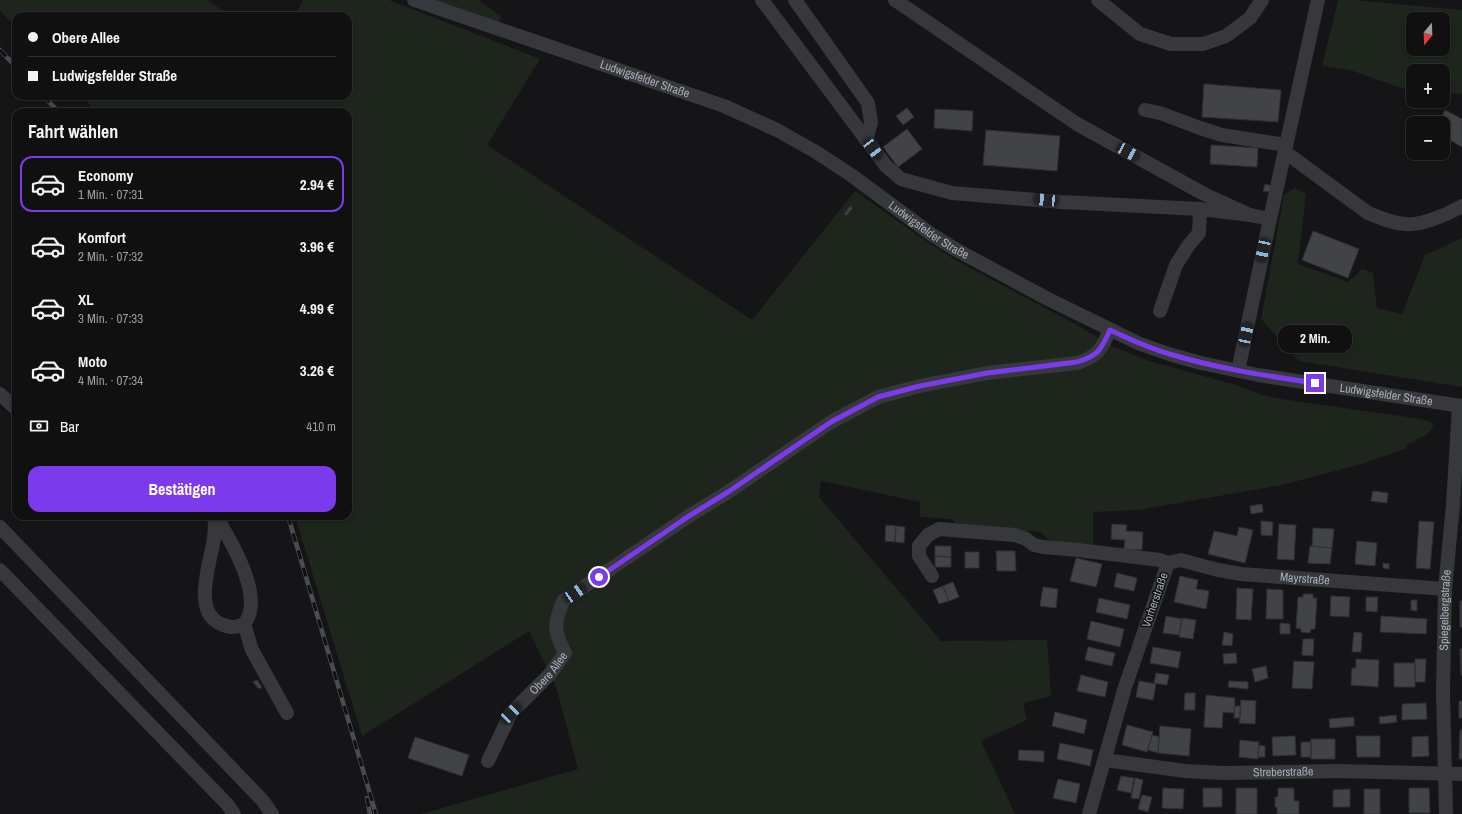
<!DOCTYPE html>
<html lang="de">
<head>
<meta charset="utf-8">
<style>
  body { margin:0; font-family:"Archivo Narrow",sans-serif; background:#19191a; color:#f1f3f6; height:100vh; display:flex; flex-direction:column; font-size:15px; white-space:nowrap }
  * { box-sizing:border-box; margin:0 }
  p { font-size:13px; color:#9c9d9f }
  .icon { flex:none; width:22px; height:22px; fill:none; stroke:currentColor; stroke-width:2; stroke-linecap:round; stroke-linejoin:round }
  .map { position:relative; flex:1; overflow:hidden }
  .sheet { position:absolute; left:12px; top:108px; width:340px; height:412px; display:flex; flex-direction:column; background:#101011; border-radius:12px; box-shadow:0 2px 6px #0003,0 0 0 1px #303031 }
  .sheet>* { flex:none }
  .guide { position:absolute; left:12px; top:12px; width:340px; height:88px; border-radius:12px; box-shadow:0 2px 6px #0003,0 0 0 1px #303031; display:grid; align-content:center; height:88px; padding:0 16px; background:#101011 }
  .needle { width:26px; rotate:199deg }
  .buttons { position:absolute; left:1406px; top:12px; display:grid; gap:8px }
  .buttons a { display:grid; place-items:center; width:44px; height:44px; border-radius:8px; background:#101011; box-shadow:0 2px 6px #0003,0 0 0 1px #303031; font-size:20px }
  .end { position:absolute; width:18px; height:18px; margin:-9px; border:5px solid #7c3aed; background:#fff; box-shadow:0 0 0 2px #fff }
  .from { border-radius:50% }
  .bubble { position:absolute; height:28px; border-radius:12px; background:#101011; box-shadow:0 2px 6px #0003,0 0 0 1px #303031; font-size:13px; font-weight:700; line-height:28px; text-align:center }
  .car { position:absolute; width:12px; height:24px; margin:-12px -6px; border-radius:5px; box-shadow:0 0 3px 1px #0007; background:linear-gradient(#222 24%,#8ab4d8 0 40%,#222 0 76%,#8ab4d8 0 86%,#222 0) }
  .guide b { display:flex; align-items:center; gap:14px; height:38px; font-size:15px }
  .guide b+b { border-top:1px solid #303031 }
  .guide i { width:10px; height:10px; background:#f1f3f6 }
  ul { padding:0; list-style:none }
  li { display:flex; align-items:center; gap:12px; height:56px; margin:0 8px 6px; padding:0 8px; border:2px solid transparent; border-radius:12px }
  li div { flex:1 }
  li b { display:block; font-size:15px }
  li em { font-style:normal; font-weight:700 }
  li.active { border-color:#7c3aed }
  li>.icon { width:36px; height:36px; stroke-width:1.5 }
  h2 { padding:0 16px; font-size:18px; line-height:48px }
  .pay { display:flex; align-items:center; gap:10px; height:44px; padding:0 16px; font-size:15px }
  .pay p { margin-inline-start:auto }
  .cta { display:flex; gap:8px; margin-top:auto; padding:8px 16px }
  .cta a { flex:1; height:46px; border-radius:12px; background:#7c3aed; color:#fff; font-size:16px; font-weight:700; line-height:46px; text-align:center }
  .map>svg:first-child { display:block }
</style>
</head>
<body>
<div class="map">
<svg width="1462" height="814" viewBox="0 0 1462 814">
  <rect width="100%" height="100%" fill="#151517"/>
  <!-- green -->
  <path fill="#1d251d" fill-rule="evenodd" d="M0,0H207L231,16H16V27L0,11Z
    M303,0H389L540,59L487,145L752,320L855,191L920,237L959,262L1077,325L1112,346L1149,361L1236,385L1261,395L1282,399L1421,419L1431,422L1434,427L1426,435L1406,445L1407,448L1365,463L1282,485L1138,510L1093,512V545L1052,543L1041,532L959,526L951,519L920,517V502L821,481L819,497L941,641L1047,640L1051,696L1023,703L1027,720L981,741L1015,814H421L578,769L556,687L529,631L362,736L295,516H348V112H95L84,96H348V16H295Z
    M435,0H478L501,16L499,22Z
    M1338,0H1354L1462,10V94L1443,92V71H1413V90L1404,89L1350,70L1322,66ZM1413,19H1443V49H1413Z
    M1295,188L1306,194L1298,264L1348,282L1362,269L1373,273L1377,308L1402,314L1425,255L1462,238V387L1299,361L1261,319L1284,195Z"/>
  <!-- building -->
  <path fill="#414347" stroke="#2f3033" d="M1204,84L1281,90L1278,122L1202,117Z
    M907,108L914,117L903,125L896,116Z
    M935,109L973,111L972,131L934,128Z
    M1445,110L1462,119V147L1443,136V123H1438Z
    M907,129L922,149L898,167L883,147Z
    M986,130L1060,136L1057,171L983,165Z
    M1211,145L1258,148L1257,167L1210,164Z
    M1265,184L1272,186L1270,192L1263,191Z
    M850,206L853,208L846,216L844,214Z
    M1313,231L1359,249L1348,278L1302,260Z
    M1373,491L1388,493L1387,503L1371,501Z
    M1262,504L1263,512L1251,514L1250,506Z
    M1261,521L1273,522L1272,536L1261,535Z
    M1419,521L1434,522L1430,569L1416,568Z
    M1112,524L1127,525L1126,531L1143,532L1142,550L1124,549L1125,540L1111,539Z
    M1279,524L1296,525L1294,560L1277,559Z
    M886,525L896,526L895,542L885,541Z
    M896,526L905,527L904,543L895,542Z
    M1239,527L1253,530L1245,563L1208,554L1214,531L1237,536Z
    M1313,528L1334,529L1332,548L1312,546Z
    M1357,541L1377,543L1375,566L1355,564Z
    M935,546H951V557L935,556Z
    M1310,546L1332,548L1330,564L1308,563Z
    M996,551H1015L1016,571H997Z
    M965,552H979V568H965Z
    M935,556L951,557V567H935Z
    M1076,558L1102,564L1096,587L1070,581Z
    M1383,563L1389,564V569L1383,568Z
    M1117,573L1137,578L1134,591L1114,587Z
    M1180,576L1198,580L1196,589L1209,591L1206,609L1174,602Z
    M953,582L959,597L949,601L943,586Z
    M943,586L949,601L939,604L933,590Z
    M1043,587L1058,589L1056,608L1040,606Z
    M1237,588L1253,589L1251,620L1236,619Z
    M1267,589L1283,590V619H1266Z
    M1303,594H1313V598H1317L1315,629H1311L1310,633L1301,632V629L1296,628L1298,597H1303Z
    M1331,596L1350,597L1349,617L1330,616Z
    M1366,597H1378L1377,612L1366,611Z
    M1099,598L1130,605L1127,619L1096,612Z
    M1411,600H1417V611L1411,610Z
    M1460,601H1462V627H1460Z
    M1166,616L1182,619L1179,635L1163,633Z
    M1381,616L1427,619L1426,634L1380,632Z
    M1182,618L1196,620L1193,639L1179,637Z
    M1091,621L1124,629L1120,647L1087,639Z
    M1280,623L1290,624V634H1280Z
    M1224,632L1233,634L1232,646L1222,645Z
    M1354,632L1362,633L1361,652H1352Z
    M1303,639H1314L1313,656L1302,655Z
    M1088,647L1115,653L1112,666L1085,660Z
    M1153,647L1181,652L1178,668L1150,663Z
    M1460,649H1462V675H1461Z
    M1236,653L1237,663L1224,664L1223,654Z
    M1356,659L1379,660L1378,687L1351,685L1352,668H1356Z
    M1415,659H1426L1425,682H1415Z
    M1294,661L1314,662L1312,689L1292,688Z
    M1394,663H1415V687H1394Z
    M1266,666L1268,678L1255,682L1252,669Z
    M1156,673L1169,675L1167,685L1154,683Z
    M1081,675L1108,682L1105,697L1077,691Z
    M257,680L262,687L259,689L253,682Z
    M1139,681L1156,684L1153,700L1136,697Z
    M1229,681L1248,682V689L1228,687Z
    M1185,693H1195V710H1184Z
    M1206,695L1235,698L1234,713L1223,712L1222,728L1204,727Z
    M1241,700L1256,701L1255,724L1239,723Z
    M1459,701H1462V718H1459Z
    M1426,703L1427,719L1402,720V704Z
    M1235,706H1241L1240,718H1234Z
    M1055,712L1087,720L1084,734L1052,726Z
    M1396,715L1397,722L1380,724L1379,717Z
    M1354,717V726L1330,728L1329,719Z
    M1127,725L1153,732L1147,752L1122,745Z
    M1160,726L1191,729L1189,756L1158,753Z
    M1460,730H1462V759H1459Z
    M1152,735L1159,737L1158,753L1148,750Z
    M1295,736L1296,755L1273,756L1272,737Z
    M1356,736H1380V757H1357Z
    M1428,736L1429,756L1412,757V737Z
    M415,737L469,755L462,776L408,758Z
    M1311,739H1335V759H1311Z
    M1240,740L1259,742L1258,759L1239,757Z
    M1301,742H1311V757H1301Z
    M1060,743L1093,750L1090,766L1057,759Z
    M1259,745L1265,746V757H1258Z
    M1019,750L1044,751V762L1018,760Z
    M1121,776L1134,778L1131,793L1117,790Z
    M1135,778L1143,780L1139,799L1131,798Z
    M1058,779L1080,784L1076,803L1053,798Z
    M1163,788L1184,789L1183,809L1162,808Z
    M1203,788H1222V807H1203Z
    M1236,788H1257V814H1236Z
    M1278,788H1294V801H1299V814H1277V807H1275V797H1278Z
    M1409,788H1429L1430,813H1409Z
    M1350,789V807H1333V790Z
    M1364,789H1380V814H1364Z
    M1142,795L1152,797L1148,812L1138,809Z"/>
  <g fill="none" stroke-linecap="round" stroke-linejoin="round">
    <!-- minor -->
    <g stroke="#36383c" stroke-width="14">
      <path id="s1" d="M414,0L724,106L777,130L816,152L851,175L931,234L955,249L1046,298L1140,344L1172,355L1201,363L1258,375L1462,406"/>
      <path d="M762,0L886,166L901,179L952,193L1062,202L1200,209L1250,215"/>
      <path d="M795,0L868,103L871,123L866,140"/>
      <path d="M895,0L1077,124L1204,194L1250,215L1270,219"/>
      <path d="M1098,0L1140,34L1171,44H1203L1226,36L1250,18L1262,0"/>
      <path d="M1145,110L1160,113L1200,128L1222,135L1286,145"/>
      <path d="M1285,152L1368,213C1380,218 1392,223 1405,224C1421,226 1448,214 1462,206"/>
      <path d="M1160,311L1176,265L1188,246L1199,233L1200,209"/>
      <path d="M1238,371L1270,219L1318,0"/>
      <path d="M0,394L16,409"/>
      <path d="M215,516C215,525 215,535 213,544C209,566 193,613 221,624C230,628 236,628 244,624"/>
      <path d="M216,516C230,540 266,598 244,624L252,650L287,713"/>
      <path d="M0,527L263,801L272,814"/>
      <path id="s2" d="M1168,563L1181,560L1218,570L1241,574L1445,589"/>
      <path d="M0,570L227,804L234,814"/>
      <path d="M932,576L919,556V546L928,535L939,529L1015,535L1026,539L1034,545L1043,547L1078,550L1160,560L1168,563L1125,687L1089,814"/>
      <path id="s3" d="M1105,760L1185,771L1223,773L1338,771L1462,774"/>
      <path id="s4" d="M488,761L511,713L550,674L565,653C553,630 554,624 563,601L689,516L728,492L831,422L878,397L920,386L987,373L1077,363C1098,356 1101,350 1110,330"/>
      <path id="s5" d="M1446,814L1443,692L1445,589L1453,505L1459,406"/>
    </g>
    <!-- rail casing -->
    <g stroke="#494c51" stroke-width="4.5">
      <path id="rail" d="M0,50L16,67
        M43,96L59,112
        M288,516L376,814
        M367,798L370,814"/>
    </g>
    <!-- rail -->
    <use href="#rail" stroke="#101012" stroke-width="3" stroke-dasharray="9" stroke-linecap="butt"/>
  </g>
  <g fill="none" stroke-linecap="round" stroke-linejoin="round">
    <!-- route -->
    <path stroke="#7c3aed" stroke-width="5" d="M599,577L689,516L728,492L831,422L878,397L920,386L987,373L1077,362C1098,356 1101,350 1110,330C1131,340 1151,349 1173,355C1220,369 1267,376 1315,383"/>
  </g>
  <g text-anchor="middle" stroke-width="3" stroke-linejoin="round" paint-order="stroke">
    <!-- street labels -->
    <g font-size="12" fill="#a6aeb8" stroke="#101012">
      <text dy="4" stroke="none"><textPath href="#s1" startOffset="244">Ludwigsfelder Straße</textPath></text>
      <text dy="4" stroke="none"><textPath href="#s1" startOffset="568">Ludwigsfelder Straße</textPath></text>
      <text dy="4" stroke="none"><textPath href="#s1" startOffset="1060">Ludwigsfelder Straße</textPath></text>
      <text dy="4" stroke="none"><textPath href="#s2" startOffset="139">Mayrstraße</textPath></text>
      <text transform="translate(1155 600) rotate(-71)" y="4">Vorherstraße</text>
      <text dy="4" stroke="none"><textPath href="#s5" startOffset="204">Spiegelbergstraße</textPath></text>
      <text dy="4" stroke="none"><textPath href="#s4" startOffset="108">Obere Allee</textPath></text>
      <text dy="4" stroke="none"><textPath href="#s3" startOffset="179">Streberstraße</textPath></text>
    </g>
  </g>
</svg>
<div class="buttons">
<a><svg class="needle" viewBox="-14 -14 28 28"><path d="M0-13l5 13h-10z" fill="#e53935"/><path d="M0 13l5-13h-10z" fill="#9c9d9f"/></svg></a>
<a>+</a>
<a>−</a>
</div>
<i class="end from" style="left:599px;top:577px"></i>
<i class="end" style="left:1315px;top:383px"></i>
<div class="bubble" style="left:1278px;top:325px;width:74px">2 Min.</div>
<i class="car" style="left:873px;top:149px;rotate:143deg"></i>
<i class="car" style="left:1128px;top:152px;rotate:119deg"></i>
<i class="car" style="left:1046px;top:200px;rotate:275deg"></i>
<i class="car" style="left:1263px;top:250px;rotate:192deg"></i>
<i class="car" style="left:1246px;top:334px;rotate:12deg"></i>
<i class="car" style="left:575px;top:593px;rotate:56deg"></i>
<i class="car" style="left:511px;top:713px;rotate:45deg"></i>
<div class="guide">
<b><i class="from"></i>Obere Allee</b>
<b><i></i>Ludwigsfelder Straße</b>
</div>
<section class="sheet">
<h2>Fahrt wählen</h2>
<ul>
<li class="active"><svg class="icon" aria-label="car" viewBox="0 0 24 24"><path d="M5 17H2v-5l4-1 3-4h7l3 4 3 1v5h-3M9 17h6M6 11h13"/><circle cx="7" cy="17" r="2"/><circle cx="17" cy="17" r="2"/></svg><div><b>Economy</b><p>1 Min. · 07:31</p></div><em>2.94 €</em></li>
<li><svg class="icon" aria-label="car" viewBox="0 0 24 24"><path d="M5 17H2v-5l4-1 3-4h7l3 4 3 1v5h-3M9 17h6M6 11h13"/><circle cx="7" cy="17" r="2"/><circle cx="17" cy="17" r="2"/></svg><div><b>Komfort</b><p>2 Min. · 07:32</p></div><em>3.96 €</em></li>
<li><svg class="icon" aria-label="car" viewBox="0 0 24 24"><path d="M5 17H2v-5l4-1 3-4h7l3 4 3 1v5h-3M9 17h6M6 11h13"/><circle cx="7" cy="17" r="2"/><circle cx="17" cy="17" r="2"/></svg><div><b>XL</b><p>3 Min. · 07:33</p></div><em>4.99 €</em></li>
<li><svg class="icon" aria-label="car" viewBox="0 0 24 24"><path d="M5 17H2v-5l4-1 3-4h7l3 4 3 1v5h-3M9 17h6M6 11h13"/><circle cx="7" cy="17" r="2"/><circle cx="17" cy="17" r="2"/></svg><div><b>Moto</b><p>4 Min. · 07:34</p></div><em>3.26 €</em></li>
</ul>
<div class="pay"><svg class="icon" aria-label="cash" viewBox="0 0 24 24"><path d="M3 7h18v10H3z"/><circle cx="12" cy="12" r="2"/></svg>Bar<p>410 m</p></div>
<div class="cta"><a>Bestätigen</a></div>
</section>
</div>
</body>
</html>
